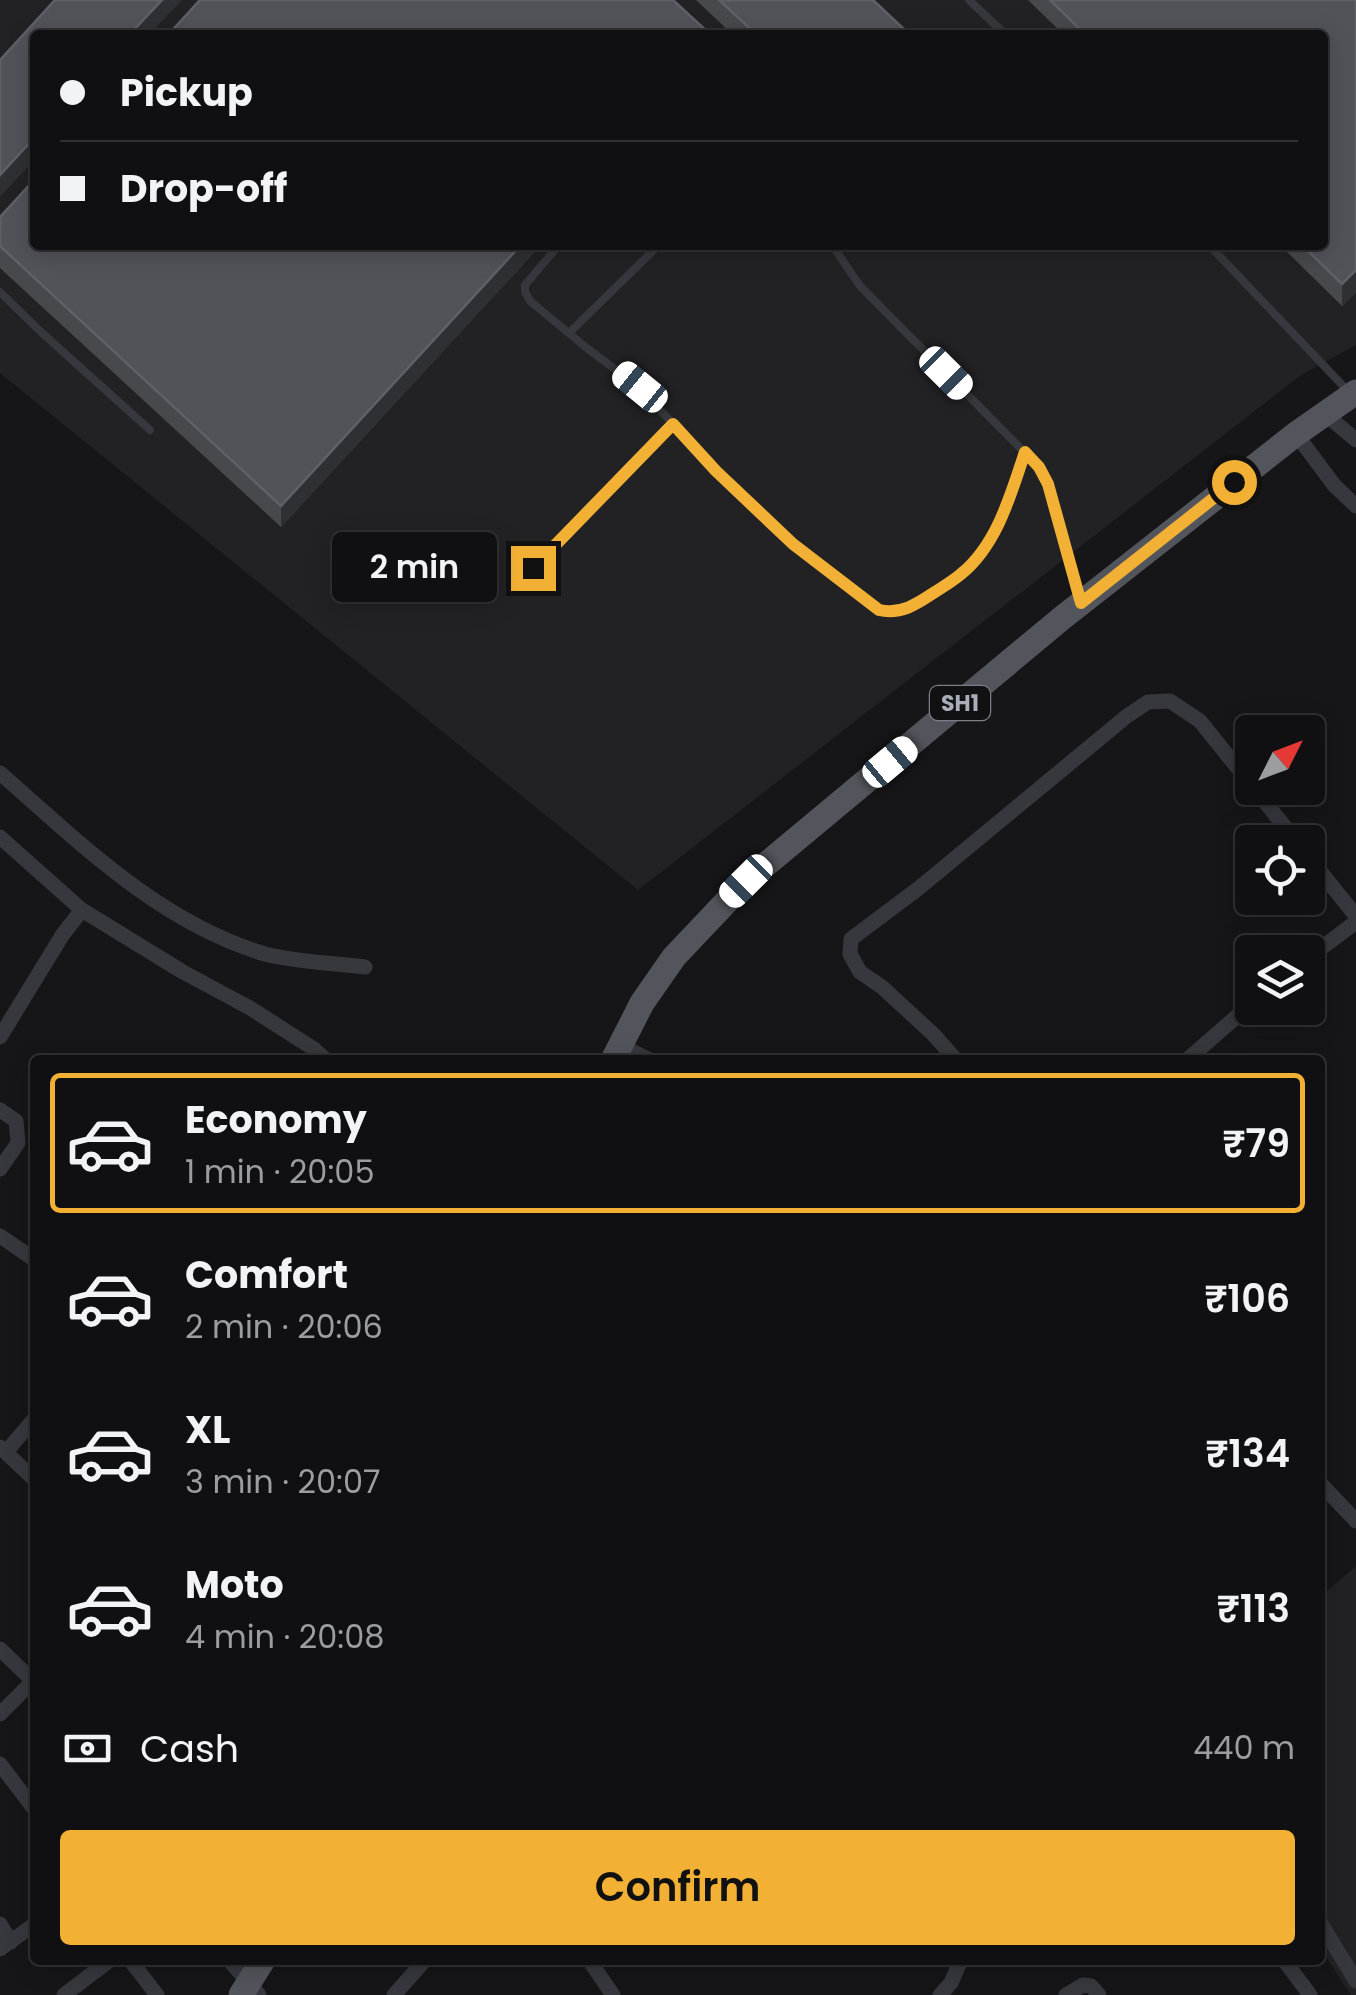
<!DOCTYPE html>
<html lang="en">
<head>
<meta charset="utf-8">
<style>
  body { margin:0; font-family:Poppins,sans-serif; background:#19191b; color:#f1f3f6; height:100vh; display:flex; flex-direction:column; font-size:38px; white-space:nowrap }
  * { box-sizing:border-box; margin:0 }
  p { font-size:32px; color:#9c9d9f }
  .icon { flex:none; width:55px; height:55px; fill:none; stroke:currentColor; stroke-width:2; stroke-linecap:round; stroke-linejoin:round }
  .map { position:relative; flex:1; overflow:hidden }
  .side { position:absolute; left:30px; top:1055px; width:1295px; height:910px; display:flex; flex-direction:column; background:#101012; border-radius:10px; box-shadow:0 5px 25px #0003,0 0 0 2px #303032 }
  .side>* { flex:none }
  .banner { position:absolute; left:30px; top:30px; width:1298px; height:220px; border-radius:10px; box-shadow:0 5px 25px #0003,0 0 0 2px #303032; display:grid; align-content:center; height:220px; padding:0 30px; background:#101012 }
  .needle { width:65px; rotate:48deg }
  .tools { position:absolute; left:1235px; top:715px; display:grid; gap:20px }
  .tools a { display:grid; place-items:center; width:90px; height:90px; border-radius:10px; background:#101012; box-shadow:0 5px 25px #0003,0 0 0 2px #303032; font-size:50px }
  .end { position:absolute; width:45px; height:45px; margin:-22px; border:12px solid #f2b134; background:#111; box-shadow:0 0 0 5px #111 }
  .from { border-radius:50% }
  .bubble { position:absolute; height:70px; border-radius:10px; background:#101012; box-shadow:0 5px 25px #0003,0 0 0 2px #303032; font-size:32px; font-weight:600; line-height:70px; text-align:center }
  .car { position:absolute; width:30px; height:60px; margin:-30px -15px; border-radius:12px; box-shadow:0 0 8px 2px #0007; background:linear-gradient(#fff 24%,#345 0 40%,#fff 0 76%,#345 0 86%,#fff 0) }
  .banner b { display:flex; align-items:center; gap:35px; height:95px; font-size:38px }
  .banner b+b { border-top:2px solid #303032 }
  .banner i { width:25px; height:25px; background:#f1f3f6 }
  ul { padding:18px 0 0; list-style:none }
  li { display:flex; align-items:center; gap:30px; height:140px; margin:0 20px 15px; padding:0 10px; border:5px solid transparent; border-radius:10px }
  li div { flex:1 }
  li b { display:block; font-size:38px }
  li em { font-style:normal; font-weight:600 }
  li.on { border-color:#f2b134 }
  li>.icon { width:90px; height:90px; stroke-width:1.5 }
  .pay { display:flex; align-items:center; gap:25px; height:110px; padding:0 30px; font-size:38px }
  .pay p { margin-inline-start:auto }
  .primary-button { display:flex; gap:20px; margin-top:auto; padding:20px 30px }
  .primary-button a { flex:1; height:115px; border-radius:10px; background:#f2b134; color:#111; font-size:40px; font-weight:600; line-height:115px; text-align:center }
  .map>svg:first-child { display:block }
</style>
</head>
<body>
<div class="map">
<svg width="1356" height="1995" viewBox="0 0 1356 1995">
  <rect width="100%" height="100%" fill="#161618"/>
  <!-- built -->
  <path fill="#222225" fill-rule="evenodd" d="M0,0H1356V345L1301,375L638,890L0,373ZM35,35H1322V245H35Z
    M1356,1566V1995H1351L1320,1948V1597Z"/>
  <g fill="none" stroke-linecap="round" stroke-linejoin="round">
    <!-- service -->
    <path stroke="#37383d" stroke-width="8" d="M969,0L1006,35
      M559,245L525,285V292L530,301L588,349L639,387L716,471L793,544L879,610C898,614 912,607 929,596C939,589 951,582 961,574C997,545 1011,494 1025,452
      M832,245L860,286L1039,467L1048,484L1080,596
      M1209,245L1347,390
      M0,292L41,332L150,430
      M569,333L659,245
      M533,568L673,424"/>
    <!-- minor -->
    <path stroke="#37383d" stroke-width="15" d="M1324,413L1356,440
      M1296,434L1334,485L1356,506
      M0,773C80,843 160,923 265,954C295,962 333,963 365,967
      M0,837L82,910L183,972L250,1008L314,1049L326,1060
      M1308,856L1356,916
      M1308,958L1356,922
      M0,1037L63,934L82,910
      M619,1045L650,1060
      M956,1060L934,1035L882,987L860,972L850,954L851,939L919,888L1127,716L1148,702L1170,701L1200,721L1297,842
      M1187,1060L1252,1003
      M0,1110L16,1121L18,1143L0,1169
      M0,1236L35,1260
      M0,1447L35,1480
      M6,1452L35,1418
      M1320,1483L1356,1521
      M0,1649L33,1681
      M0,1714L35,1679
      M0,1764L35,1810
      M1320,1922L1356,1981
      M0,1924L11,1942
      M0,1949L35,1924
      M130,1960L157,1995
      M229,1960L259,1995
      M589,1960L613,1995
      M1284,1960L1310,1995
      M64,1995L110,1960
      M394,1995L425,1960
      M940,1995L951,1983L961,1960
      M1066,1995L1083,1985L1091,1986L1099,1995"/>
    <!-- primary -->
    <path stroke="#53555c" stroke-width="25" d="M613,1060L642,1003L674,957L746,881L1062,618L1296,434L1356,392
      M241,1995L263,1960"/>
  </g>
  <!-- wall -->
  <path fill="#47494d" d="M696,0H873L907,35H733Z
    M1028,0H1356V292L1342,306L1280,245H1322V35H1064Z
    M0,217L35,245H541L281,527L0,268Z"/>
  <!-- shaded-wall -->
  <path fill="#2f3033" d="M162,0H182L149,35H129Z
    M35,137V159L0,197V175Z
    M521,245H541L281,527V506Z
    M1356,270V292L1342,306V284Z"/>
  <!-- building -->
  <path fill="#525359" stroke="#5f6168" stroke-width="2.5" d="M55,0H162L129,35H35V137L0,175V60Z
    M200,0H673L711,35H168Z
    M719,0H873L907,32L905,35H757Z
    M1050,0H1356V270L1342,284L1302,245H1322V35H1086Z
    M35,179V245H521L281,506L0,246V217Z"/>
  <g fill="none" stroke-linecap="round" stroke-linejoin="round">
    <!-- route -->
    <path stroke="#f2b134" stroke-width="12" d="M533,568L673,424L716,471L793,544L879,610C901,615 917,604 935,592C944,586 953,581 961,574C997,545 1011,494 1025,452L1039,467L1048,484L1081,603L1234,482"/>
  </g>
  <g text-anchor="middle" stroke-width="10" stroke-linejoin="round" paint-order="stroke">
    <!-- shield labels -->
    <rect fill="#111113" stroke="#7b7e86" stroke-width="2.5" x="930" y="686" width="60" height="34" rx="8"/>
    <g font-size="22" font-weight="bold" fill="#a8adb8">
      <text x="960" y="711">SH1</text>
    </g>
  </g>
</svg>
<div class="tools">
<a><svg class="needle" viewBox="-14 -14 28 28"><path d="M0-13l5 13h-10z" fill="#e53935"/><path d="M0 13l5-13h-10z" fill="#9c9d9f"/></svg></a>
<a><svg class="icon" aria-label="locate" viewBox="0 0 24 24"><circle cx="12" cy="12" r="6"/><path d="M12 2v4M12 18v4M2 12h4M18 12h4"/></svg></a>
<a><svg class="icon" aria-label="layers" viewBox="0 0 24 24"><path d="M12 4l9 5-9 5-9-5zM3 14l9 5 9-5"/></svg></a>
</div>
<i class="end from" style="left:1234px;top:482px"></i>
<i class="end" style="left:533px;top:568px"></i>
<div class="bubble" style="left:332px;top:532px;width:165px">2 min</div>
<i class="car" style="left:946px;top:373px;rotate:135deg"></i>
<i class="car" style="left:640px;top:387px;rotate:309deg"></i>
<i class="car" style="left:890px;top:762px;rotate:50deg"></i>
<i class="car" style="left:746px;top:881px;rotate:225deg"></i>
<div class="banner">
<b><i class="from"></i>Pickup</b>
<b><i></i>Drop-off</b>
</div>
<section class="side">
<ul>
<li class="on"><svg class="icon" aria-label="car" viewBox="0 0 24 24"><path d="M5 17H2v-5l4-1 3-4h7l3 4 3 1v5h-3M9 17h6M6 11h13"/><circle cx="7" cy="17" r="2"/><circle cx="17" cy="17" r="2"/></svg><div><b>Economy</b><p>1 min · 20:05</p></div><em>₹79</em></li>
<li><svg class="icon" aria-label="car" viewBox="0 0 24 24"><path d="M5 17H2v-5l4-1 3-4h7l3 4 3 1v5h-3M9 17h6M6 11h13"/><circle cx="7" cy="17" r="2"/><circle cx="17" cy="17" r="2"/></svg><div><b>Comfort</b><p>2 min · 20:06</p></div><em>₹106</em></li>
<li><svg class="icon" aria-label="car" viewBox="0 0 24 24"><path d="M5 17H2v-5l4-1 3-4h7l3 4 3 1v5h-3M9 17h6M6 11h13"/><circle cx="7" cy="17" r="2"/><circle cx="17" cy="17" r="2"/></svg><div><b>XL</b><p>3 min · 20:07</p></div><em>₹134</em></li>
<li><svg class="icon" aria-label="car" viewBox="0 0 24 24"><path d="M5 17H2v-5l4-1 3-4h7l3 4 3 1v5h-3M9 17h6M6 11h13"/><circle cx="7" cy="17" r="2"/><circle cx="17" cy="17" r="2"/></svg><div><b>Moto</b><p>4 min · 20:08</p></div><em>₹113</em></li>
</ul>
<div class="pay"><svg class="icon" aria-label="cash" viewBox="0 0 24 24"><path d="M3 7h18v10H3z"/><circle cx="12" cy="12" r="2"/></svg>Cash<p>440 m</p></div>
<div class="primary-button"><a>Confirm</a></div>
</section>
</div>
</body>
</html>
